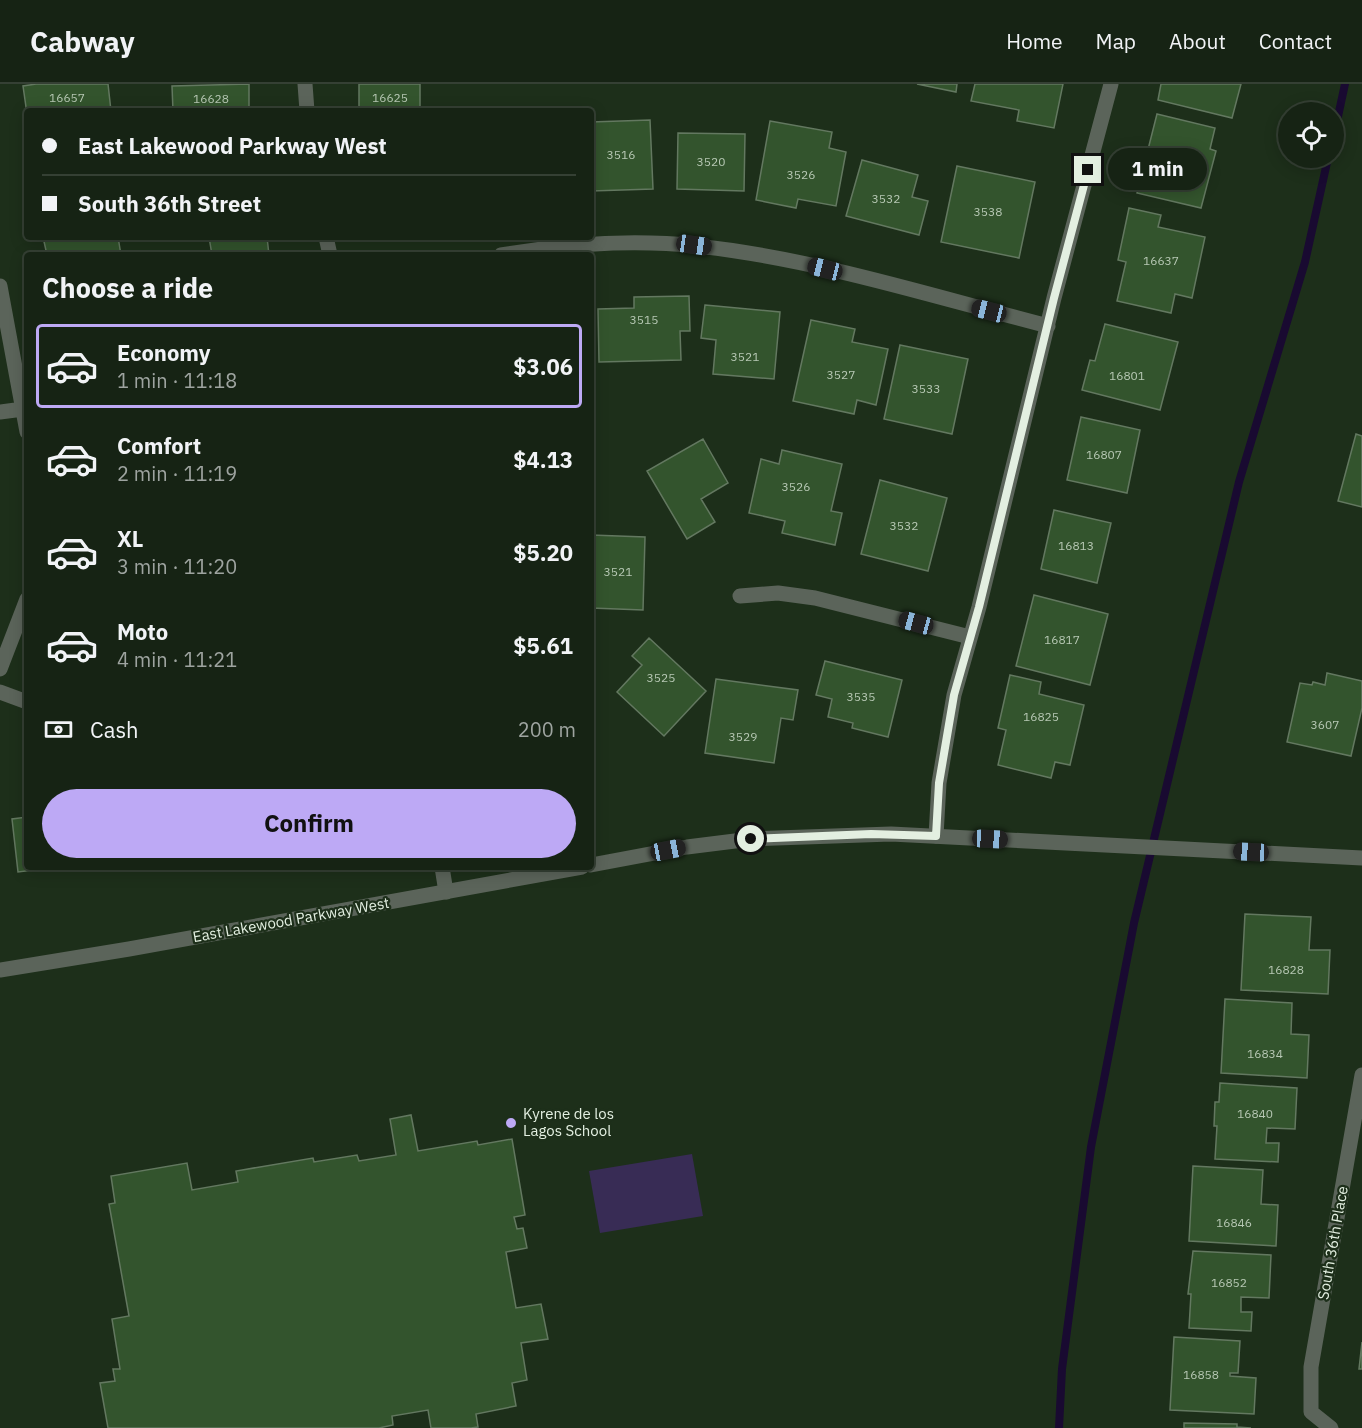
<!DOCTYPE html>
<html lang="en">
<head>
<meta charset="utf-8">
<style>
  body { margin:0; font-family:"IBM Plex Sans",sans-serif; background:#1f2b1d; color:#f1f3f6; height:100vh; display:flex; flex-direction:column; font-size:22px; white-space:nowrap }
  * { box-sizing:border-box; margin:0 }
  p { font-size:20px; color:#9ea4a0 }
  .icon { flex:none; width:33px; height:33px; fill:none; stroke:currentColor; stroke-width:2; stroke-linecap:round; stroke-linejoin:round }
  .map { position:relative; flex:1; overflow:hidden }
  .sheet { position:absolute; left:24px; top:168px; width:570px; height:618px; display:flex; flex-direction:column; background:#162314; border-radius:6px; box-shadow:0 3px 15px #0003,0 0 0 2px #354034 }
  .sheet>* { flex:none }
  .top-card { position:absolute; left:24px; top:24px; width:570px; height:132px; border-radius:6px; box-shadow:0 3px 15px #0003,0 0 0 2px #354034; display:grid; align-content:center; height:132px; padding:0 18px; background:#162314 }
  .buttons { position:absolute; left:1278px; top:18px; display:grid; gap:12px }
  .buttons a { display:grid; place-items:center; width:66px; height:66px; border-radius:50%; background:#162314; box-shadow:0 3px 15px #0003,0 0 0 2px #354034; font-size:30px }
  .end { position:absolute; width:27px; height:27px; margin:-14px; border:8px solid #e3efe1; background:#111; box-shadow:0 0 0 3px #111 }
  .from { border-radius:50% }
  .bubble { position:absolute; height:42px; border-radius:21px; background:#162314; box-shadow:0 3px 15px #0003,0 0 0 2px #354034; font-size:20px; font-weight:800; line-height:42px; text-align:center }
  .car { position:absolute; width:18px; height:36px; margin:-18px -9px; border-radius:8px; box-shadow:0 0 4px 2px #0007; background:linear-gradient(#222 24%,#8ab4d8 0 40%,#222 0 76%,#8ab4d8 0 86%,#222 0) }
  .top-card b { display:flex; align-items:center; gap:21px; height:57px; font-size:22px }
  .top-card b+b { border-top:2px solid #354034 }
  .top-card i { width:15px; height:15px; background:#f1f3f6 }
  ul { padding:0; list-style:none }
  li { display:flex; align-items:center; gap:18px; height:84px; margin:0 12px 9px; padding:0 6px; border:3px solid transparent; border-radius:6px }
  li div { flex:1 }
  li b { display:block; font-size:22px }
  li em { font-style:normal; font-weight:800 }
  li.active { border-color:#bda9f5 }
  li>.icon { width:54px; height:54px; stroke-width:1.5 }
  h2 { padding:0 18px; font-size:27px; line-height:72px }
  .pay { display:flex; align-items:center; gap:15px; height:66px; padding:0 18px; font-size:22px }
  .pay p { margin-inline-start:auto }
  .cta { display:flex; gap:12px; margin-top:auto; padding:12px 18px }
  .cta a { flex:1; height:69px; border-radius:36px; background:#bda9f5; color:#111; font-size:24px; font-weight:800; line-height:69px; text-align:center }
  header { display:flex; align-items:center; gap:36px; box-sizing:border-box; height:84px; padding:0 30px; background:#162314; border-bottom:2px solid #354034 }
  header strong { font-size:28px }
  nav { display:flex; gap:33px; margin-inline-start:auto; font-size:21px }
  .map>svg:first-child { display:block }
</style>
</head>
<body>
<header>
<strong>Cabway</strong>
<nav><a>Home</a><a>Map</a><a>About</a><a>Contact</a></nav>
</header>
<div class="map">
<svg width="1362" height="1344" viewBox="0 0 1362 1344">
  <rect width="100%" height="100%" fill="#1d2f1a"/>
  <!-- green -->
  <path fill="#382c55" d="M692,1070L703,1132L600,1149L589,1087Z"/>
  <g fill="none" stroke-linecap="round" stroke-linejoin="round">
    <!-- stream -->
    <path stroke="#190a31" stroke-width="8" d="M1334,51L1345,0
      M1059,1344L1062,1285L1091,1063L1134,839L1239,398L1305,178L1328,74"/>
  </g>
  <!-- building -->
  <path fill="#33542d" stroke="#637860" stroke-width="1.5" d="M36,0H108L111,27H27V30L23,2Z
    M249,0V27H173L172,2Z
    M359,0H420V27H359Z
    M917,0H957L956,8Z
    M975,0H1063L1054,44L1017,37L1019,26L971,17Z
    M1161,0H1241L1232,34L1158,16Z
    M1157,30L1215,44L1210,65L1216,67L1201,124L1137,109Z
    M650,36L653,105L591,107V38Z
    M770,37L832,48L829,64L846,68L836,122L798,115L796,124L756,116Z
    M678,49L745,50L744,107L677,105Z
    M862,76L918,91L912,113L928,117L919,151L846,132Z
    M957,82L1035,98L1019,174L941,158Z
    M1129,124L1161,131L1158,143L1205,153L1192,214L1175,210L1171,229L1117,217L1126,178L1118,176Z
    M43,153H118L121,171H47Z
    M209,153H267L269,171H233V168L212,171Z
    M689,212L690,247H680L681,276L599,278L598,225L634,224V213Z
    M705,221L780,228L774,295L713,290L716,256L701,254Z
    M811,236L855,245L852,258L888,265L876,321L857,316L854,330L793,317Z
    M1105,240L1178,258L1160,326L1082,306L1090,276L1095,277Z
    M900,261L968,275L952,350L884,335Z
    M1081,333L1140,346L1127,409L1067,396Z
    M1356,350L1362,352V423L1338,417Z
    M703,355L728,399L701,415L715,438L687,455L647,387Z
    M782,366L842,380L831,427L842,429L835,461L782,449L785,437L749,429L761,375L779,380Z
    M880,396L947,414L928,487L861,470Z
    M1054,426L1111,439L1097,499L1041,485Z
    M591,451L645,453L643,526L591,524Z
    M1034,511L1108,530L1090,601L1016,582Z
    M649,554L706,607L664,652L617,608L642,581L632,572Z
    M825,577L902,596L888,653L852,644L853,639L828,633L832,615L816,611Z
    M1327,589L1362,597V624L1351,672L1287,658L1300,599L1312,601L1313,598L1325,601Z
    M1010,591L1041,598L1039,610L1084,621L1070,681L1055,678L1051,694L998,681L1006,646L998,644Z
    M716,595L798,606L793,636L781,634L774,679L705,669Z
    M27,733V783H58L18,788L12,735Z
    M1245,830L1311,833L1309,866H1330L1328,910L1241,906Z
    M1225,915L1292,919L1291,950L1309,951L1307,994L1221,989Z
    M1220,999L1297,1004L1295,1045L1267,1044L1266,1059H1279L1278,1078L1215,1075L1217,1042H1214L1215,1018H1219Z
    M411,1031L418,1067L477,1057L478,1061L512,1055L525,1131L514,1133L517,1145L523,1144L527,1164L506,1168L516,1224L541,1220L548,1255L521,1259L527,1296L512,1299L516,1322L476,1330L478,1343L471,1344H431L428,1326L392,1332L393,1341L379,1344H108L100,1299L115,1297L113,1285H120L112,1235L129,1232L109,1120L115,1119L111,1092L187,1079L192,1106L238,1098L236,1087L313,1074L314,1078L357,1071L359,1077L396,1071L390,1035Z
    M1193,1082L1263,1086L1261,1120L1278,1121L1276,1162L1189,1157Z
    M1193,1167L1271,1171L1269,1214L1241,1213V1228H1252L1251,1247L1189,1244L1191,1210H1188Z
    M1174,1253L1240,1257L1238,1289H1230V1292L1256,1294L1254,1330L1170,1326Z
    M1362,1258V1285H1359Z
    M1184,1339L1237,1340V1343L1251,1344H1184Z"/>
  <g fill="none" stroke-linecap="round" stroke-linejoin="round">
    <!-- minor -->
    <path stroke="#5b645a" stroke-width="15" d="M305,0L307,27
      M326,153L330,171
      M501,171C565,160 632,155 697,162C816,175 932,212 1048,242
      M0,202L27,348
      M0,328L23,325
      M740,512L778,509L815,514L970,553
      M0,585L27,515
      M0,608L27,618
      M936,752L939,699L954,611L979,523L1054,214L1111,0
      M442,783L446,808
      M1331,1344L1311,1328V1283L1362,991"/>
    <!-- tertiary -->
    <path stroke="#5b645a" stroke-width="15" d="M591,781L687,763L751,755L891,750L1362,774
      M0,886L129,865L582,783"/>
  </g>
  <g fill="none" stroke-linecap="round" stroke-linejoin="round">
    <!-- route -->
    <path stroke="#e3efe1" stroke-width="8" d="M751,755L871,750L936,752L939,699L954,611L979,523L1054,214L1088,86"/>
  </g>
  <!-- markers -->
  <circle fill="#bda9f5" stroke="#1d2f1a" stroke-width="2" cx="511" cy="1039" r="6"/>
  <g text-anchor="middle" stroke-width="4.5" stroke-linejoin="round" paint-order="stroke">
    <!-- number labels -->
    <g font-size="12" fill="#b7c8b4">
      <text x="67" y="18">16657</text>
      <text x="390" y="18">16625</text>
      <text x="211" y="19">16628</text>
      <text x="621" y="75">3516</text>
      <text x="711" y="82">3520</text>
      <text x="801" y="95">3526</text>
      <text x="886" y="119">3532</text>
      <text x="988" y="132">3538</text>
      <text x="1161" y="181">16637</text>
      <text x="644" y="240">3515</text>
      <text x="745" y="277">3521</text>
      <text x="841" y="295">3527</text>
      <text x="1127" y="296">16801</text>
      <text x="926" y="309">3533</text>
      <text x="1104" y="375">16807</text>
      <text x="796" y="407">3526</text>
      <text x="904" y="446">3532</text>
      <text x="1076" y="466">16813</text>
      <text x="618" y="492">3521</text>
      <text x="1062" y="560">16817</text>
      <text x="661" y="598">3525</text>
      <text x="861" y="617">3535</text>
      <text x="1041" y="637">16825</text>
      <text x="1325" y="645">3607</text>
      <text x="743" y="657">3529</text>
      <text x="1286" y="890">16828</text>
      <text x="1265" y="974">16834</text>
      <text x="1255" y="1034">16840</text>
      <text x="1234" y="1143">16846</text>
      <text x="1229" y="1203">16852</text>
      <text x="1201" y="1295">16858</text>
    </g>
    <!-- street labels -->
    <g font-size="15" fill="#e3efe1" stroke="#1d2f1a">
      <text transform="translate(291 836) rotate(-10)" y="5">East Lakewood Parkway West</text>
      <text transform="translate(1333 1159) rotate(-80)" y="5">South 36th Place</text>
    </g>
    <!-- poi labels -->
    <g font-size="15" fill="#e3efe1" stroke="#1d2f1a" text-anchor="start">
      <text x="523" y="1035">Kyrene de los<tspan x="523" dy="17">Lagos School</tspan></text>
    </g>
  </g>
</svg>
<div class="buttons">
<a><svg class="icon" aria-label="locate" viewBox="0 0 24 24"><circle cx="12" cy="12" r="6"/><path d="M12 2v4M12 18v4M2 12h4M18 12h4"/></svg></a>
</div>
<i class="end from" style="left:751px;top:755px"></i>
<i class="end" style="left:1088px;top:86px"></i>
<div class="bubble" style="left:1108px;top:64px;width:99px">1 min</div>
<i class="car" style="left:694px;top:161px;rotate:98deg"></i>
<i class="car" style="left:825px;top:185px;rotate:284deg"></i>
<i class="car" style="left:989px;top:227px;rotate:284deg"></i>
<i class="car" style="left:916px;top:539px;rotate:285deg"></i>
<i class="car" style="left:990px;top:755px;rotate:93deg"></i>
<i class="car" style="left:668px;top:766px;rotate:79deg"></i>
<i class="car" style="left:1251px;top:768px;rotate:273deg"></i>
<div class="top-card">
<b><i class="from"></i>East Lakewood Parkway West</b>
<b><i></i>South 36th Street</b>
</div>
<section class="sheet">
<h2>Choose a ride</h2>
<ul>
<li class="active"><svg class="icon" aria-label="car" viewBox="0 0 24 24"><path d="M5 17H2v-5l4-1 3-4h7l3 4 3 1v5h-3M9 17h6M6 11h13"/><circle cx="7" cy="17" r="2"/><circle cx="17" cy="17" r="2"/></svg><div><b>Economy</b><p>1 min · 11:18</p></div><em>$3.06</em></li>
<li><svg class="icon" aria-label="car" viewBox="0 0 24 24"><path d="M5 17H2v-5l4-1 3-4h7l3 4 3 1v5h-3M9 17h6M6 11h13"/><circle cx="7" cy="17" r="2"/><circle cx="17" cy="17" r="2"/></svg><div><b>Comfort</b><p>2 min · 11:19</p></div><em>$4.13</em></li>
<li><svg class="icon" aria-label="car" viewBox="0 0 24 24"><path d="M5 17H2v-5l4-1 3-4h7l3 4 3 1v5h-3M9 17h6M6 11h13"/><circle cx="7" cy="17" r="2"/><circle cx="17" cy="17" r="2"/></svg><div><b>XL</b><p>3 min · 11:20</p></div><em>$5.20</em></li>
<li><svg class="icon" aria-label="car" viewBox="0 0 24 24"><path d="M5 17H2v-5l4-1 3-4h7l3 4 3 1v5h-3M9 17h6M6 11h13"/><circle cx="7" cy="17" r="2"/><circle cx="17" cy="17" r="2"/></svg><div><b>Moto</b><p>4 min · 11:21</p></div><em>$5.61</em></li>
</ul>
<div class="pay"><svg class="icon" aria-label="cash" viewBox="0 0 24 24"><path d="M3 7h18v10H3z"/><circle cx="12" cy="12" r="2"/></svg>Cash<p>200 m</p></div>
<div class="cta"><a>Confirm</a></div>
</section>
</div>
</body>
</html>
